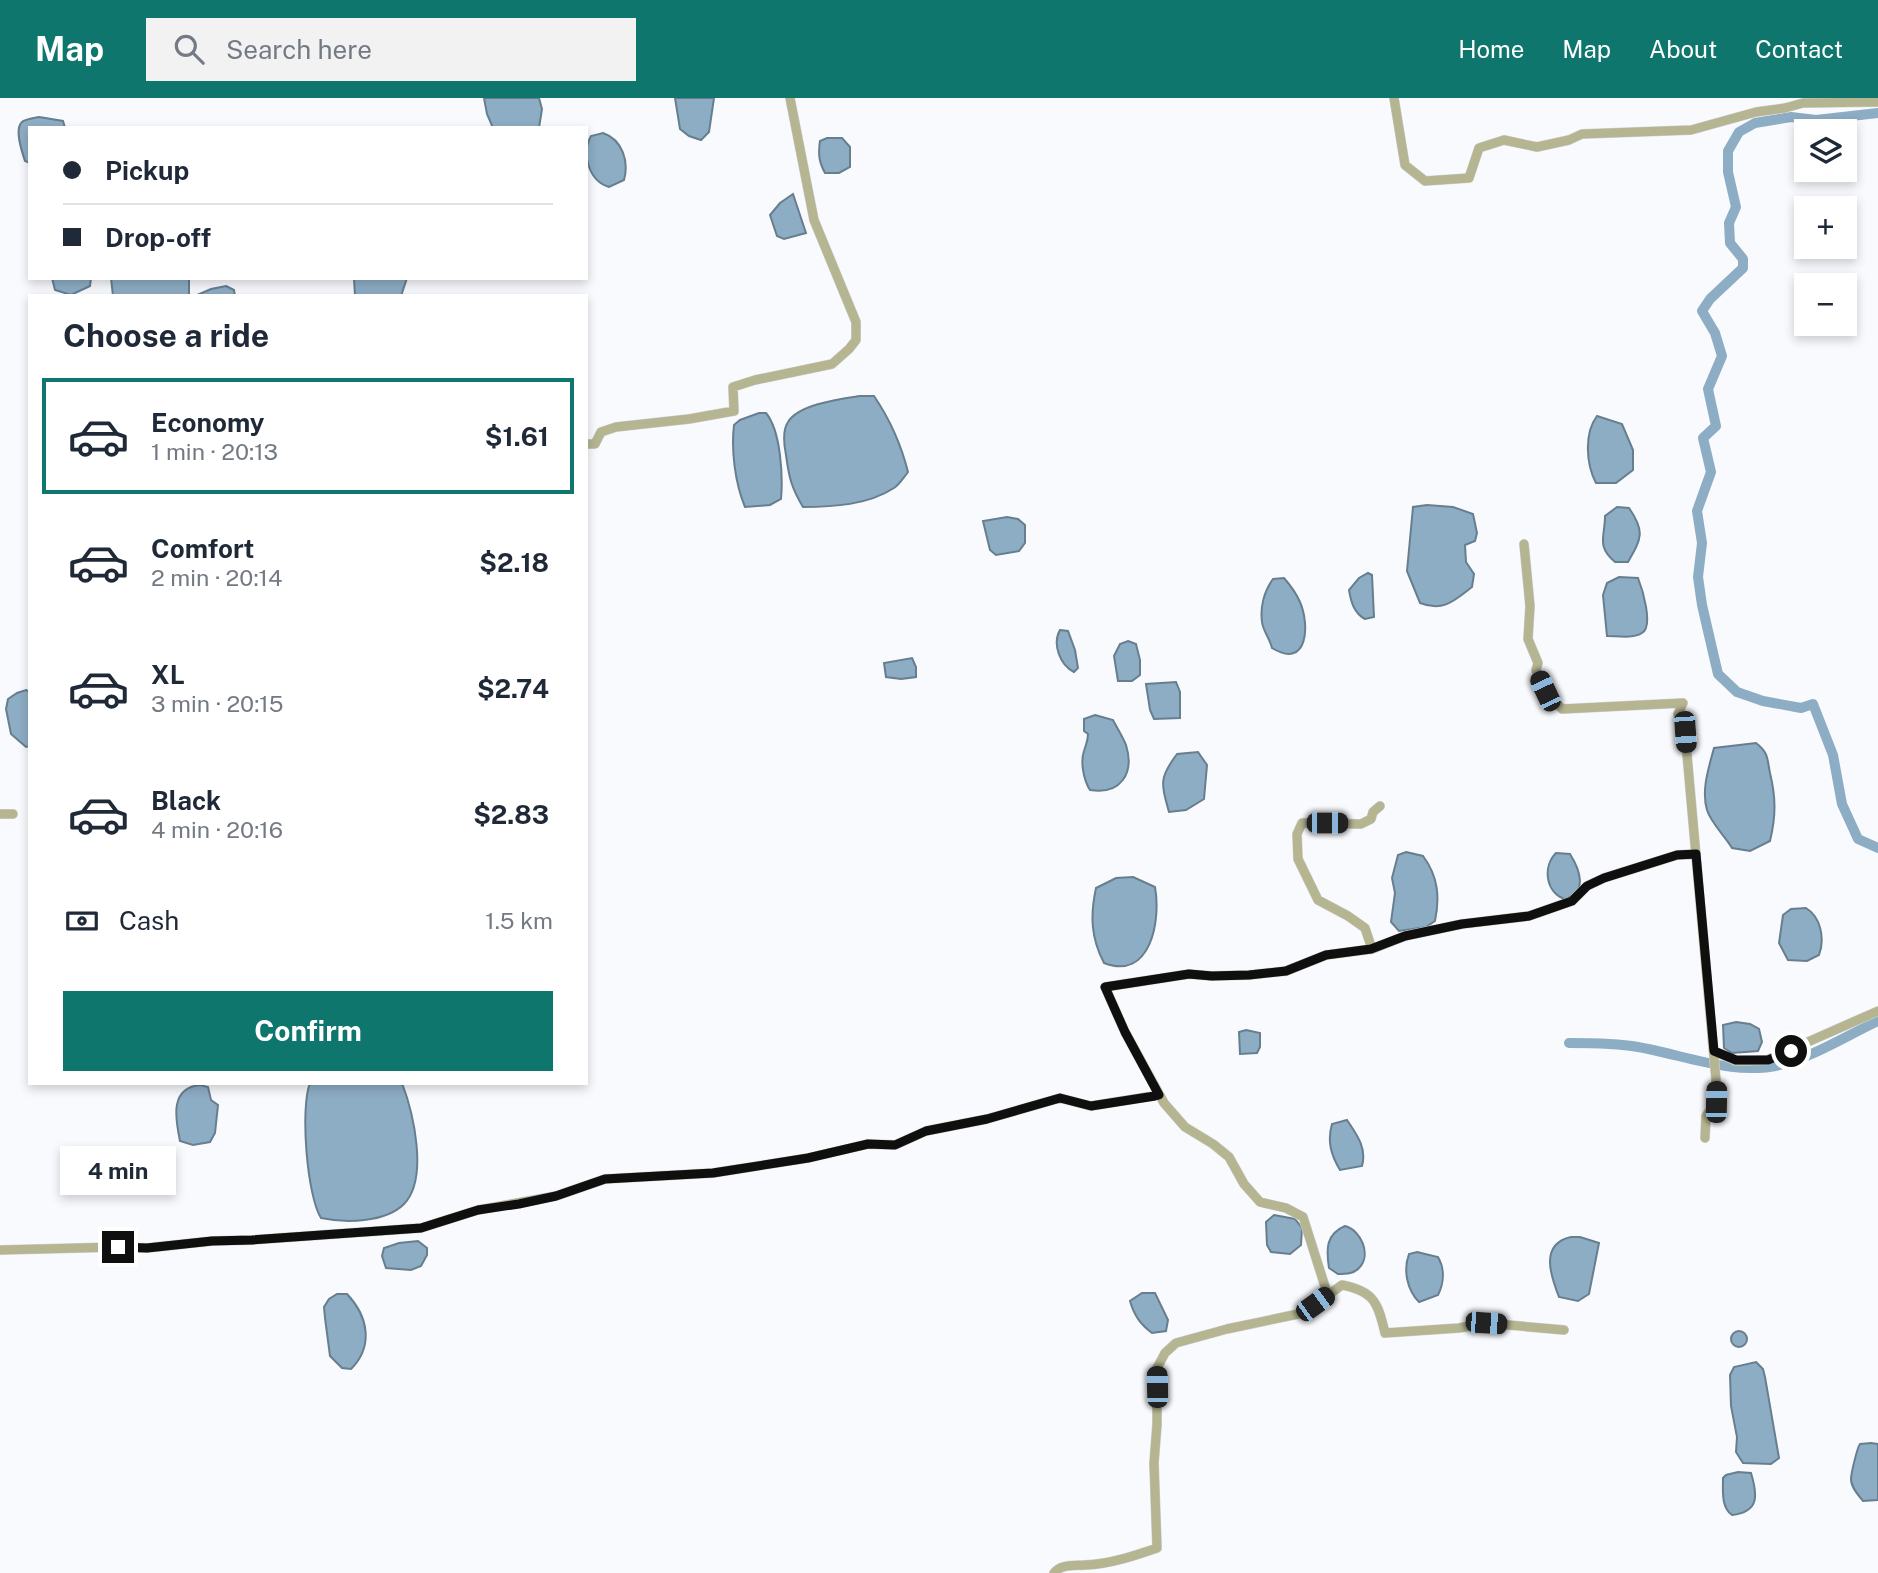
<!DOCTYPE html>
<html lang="en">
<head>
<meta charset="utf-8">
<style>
  body { margin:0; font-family:"Public Sans",sans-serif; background:#f2f2f3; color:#1f2937; height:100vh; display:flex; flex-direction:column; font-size:26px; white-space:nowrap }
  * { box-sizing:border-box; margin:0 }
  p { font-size:23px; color:#747a83 }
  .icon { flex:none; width:38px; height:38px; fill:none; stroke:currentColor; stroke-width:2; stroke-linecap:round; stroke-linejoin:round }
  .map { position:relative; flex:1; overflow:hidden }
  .side { position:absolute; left:28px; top:196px; width:560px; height:791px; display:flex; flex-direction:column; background:#fff; border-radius:0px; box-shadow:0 4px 10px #0003 }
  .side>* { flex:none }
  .top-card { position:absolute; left:28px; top:28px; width:560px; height:154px; border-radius:0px; box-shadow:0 4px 10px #0003; display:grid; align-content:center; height:154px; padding:0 35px; background:#fff }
  .tools { position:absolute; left:1794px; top:21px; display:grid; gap:14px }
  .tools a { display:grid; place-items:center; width:63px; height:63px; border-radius:0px; background:#fff; box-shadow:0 4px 10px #0003; font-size:35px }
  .end { position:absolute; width:32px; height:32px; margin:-16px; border:9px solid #0f0f10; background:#fff; box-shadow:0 0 0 4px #fff }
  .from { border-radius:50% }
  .bubble { position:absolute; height:49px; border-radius:0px; background:#fff; box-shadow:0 4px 10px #0003; font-size:23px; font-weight:700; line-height:49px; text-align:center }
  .car { position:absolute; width:21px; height:42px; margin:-21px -10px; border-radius:9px; box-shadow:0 0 5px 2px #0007; background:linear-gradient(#222 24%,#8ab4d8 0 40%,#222 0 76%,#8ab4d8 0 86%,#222 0) }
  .top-card b { display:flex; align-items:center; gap:24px; height:66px; font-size:26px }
  .top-card b+b { border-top:2px solid #e0e1e3 }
  .top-card i { width:18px; height:18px; background:#1f2937 }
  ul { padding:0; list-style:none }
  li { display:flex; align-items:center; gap:21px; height:116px; margin:0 14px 10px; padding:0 21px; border:4px solid transparent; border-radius:0px }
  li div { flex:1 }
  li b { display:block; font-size:26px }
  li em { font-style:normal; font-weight:700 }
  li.active { border-color:#0f766e }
  li>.icon { width:63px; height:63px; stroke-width:1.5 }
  h2 { padding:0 35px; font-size:32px; line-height:84px }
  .pay { display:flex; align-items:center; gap:18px; height:77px; padding:0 35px; font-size:26px }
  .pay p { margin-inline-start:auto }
  .primary-button { display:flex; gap:14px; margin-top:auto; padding:14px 35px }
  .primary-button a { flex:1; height:80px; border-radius:0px; background:#0f766e; color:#fff; font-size:28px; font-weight:700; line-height:80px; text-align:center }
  header { display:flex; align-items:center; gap:42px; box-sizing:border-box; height:98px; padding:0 35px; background:#0f766e; color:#fff }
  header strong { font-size:33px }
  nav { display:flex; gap:38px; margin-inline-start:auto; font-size:24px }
  .search { width:490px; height:63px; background:#f2f2f3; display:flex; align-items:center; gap:18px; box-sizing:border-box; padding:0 24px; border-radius:0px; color:#747a83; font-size:26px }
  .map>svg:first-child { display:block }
</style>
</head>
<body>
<header>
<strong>Map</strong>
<div class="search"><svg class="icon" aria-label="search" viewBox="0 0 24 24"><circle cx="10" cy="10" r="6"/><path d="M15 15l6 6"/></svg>Search here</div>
<nav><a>Home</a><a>Map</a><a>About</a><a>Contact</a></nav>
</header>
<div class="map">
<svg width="1878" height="1475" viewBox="0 0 1878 1475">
  <rect width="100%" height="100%" fill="#f9fafd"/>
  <!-- water -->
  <path fill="#8dadc5" stroke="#677e8f" stroke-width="2" d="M484,0H539L542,11L539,30H493L487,16Z
    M675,0H714L709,34L701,42L689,38L680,31Z
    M39,19L63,23L65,30H30V65L25,63C22,54 14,31 22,24C25,21 35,20 39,19Z
    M603,35C623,42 629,64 624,82L609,89C589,83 581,56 591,38Z
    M827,40H842L850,49V69L839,75H825C819,64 818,56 820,43Z
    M793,96L806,135L784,141L777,138L770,117L780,105Z
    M52,180H91L90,188L71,197L55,192Z
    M111,180H189V198H113Z
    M354,180H407L401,198H355Z
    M226,188L234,192L235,198H195L211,191Z
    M860,298H874C891,323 901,346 908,374C904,379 899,387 894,390C868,407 833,409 803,409C791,389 789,379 786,357C784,347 782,333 788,324C799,306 841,301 860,298Z
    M759,315H766C781,333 783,379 781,401L770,407L745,409C735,385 731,352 734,327L740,322Z
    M1597,318L1622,326L1633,352V372L1616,385H1596C1586,366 1584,335 1597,318Z
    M1427,407L1453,409L1473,416L1477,435L1475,443L1465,447L1466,464L1474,476L1472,489C1454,503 1443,514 1420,505L1407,473L1413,409Z
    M1617,409L1629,410C1645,433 1642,440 1628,464H1615C1596,448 1605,439 1605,418Z
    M1007,419L1018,421L1025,427V445L1019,453L996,457L990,452L983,423Z
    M1368,475L1372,477L1374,519L1365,521C1354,515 1351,504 1349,492L1359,480Z
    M1619,479L1638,480C1642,490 1654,528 1642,535C1633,541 1617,538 1607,538L1603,497L1607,485Z
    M1284,480C1291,488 1296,495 1300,504C1310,527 1308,572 1272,550C1270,541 1263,533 1262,524C1260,509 1264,493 1273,481Z
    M1060,532L1068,533L1075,552L1078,570L1074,574C1060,567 1052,546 1060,532Z
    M1128,543L1136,546L1140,562V577L1132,583H1118L1114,558L1120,546Z
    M912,560L916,569V579L901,581L886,579L884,565Z
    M1176,584L1180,594V620L1154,621L1150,612L1146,586Z
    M26,592L30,594V648L26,649L11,636L6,611L8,601L17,595Z
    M1095,617L1113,622C1117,630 1123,639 1126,647C1135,676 1120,697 1090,692C1084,683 1080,664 1084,653C1086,646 1088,643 1088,636L1084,633V621Z
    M1756,645C1769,655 1767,661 1770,675C1776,700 1776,718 1770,743L1750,753L1732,750C1725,738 1711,725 1707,712C1701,692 1709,669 1714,650Z
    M1198,654L1207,667L1204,701L1186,712L1169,714C1161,685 1159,680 1177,656Z
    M1406,754L1423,758C1438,778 1440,799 1435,823L1426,829L1399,833L1391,824L1395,795L1392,780L1398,757Z
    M1556,755L1570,756C1580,772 1588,794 1565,801C1546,795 1542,769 1556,755Z
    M1133,779L1155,789C1161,822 1151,883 1104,865C1091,840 1090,818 1096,790L1116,780Z
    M1806,810C1821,819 1825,841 1819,857L1807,863L1788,862L1779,845L1783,817L1791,811Z
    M1736,924L1750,926L1759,931L1762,944L1758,953L1732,955L1724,950L1723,927Z
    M1246,932L1260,935V949L1257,955L1240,956L1239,934Z
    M310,985H402C413,1014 429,1080 404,1106C385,1125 345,1125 321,1120C307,1098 300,1010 310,985Z
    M200,987L208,989L211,1002L218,1007L215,1035L210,1044L193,1047L180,1043C175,1019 170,990 200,987Z
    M1347,1022C1357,1037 1367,1050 1362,1068L1340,1072C1331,1057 1327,1043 1332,1026Z
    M1274,1117L1295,1121L1302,1130L1301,1147L1290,1156L1271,1154L1267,1147L1266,1124Z
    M1345,1128C1361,1132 1372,1157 1359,1170C1354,1176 1345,1176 1338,1176L1329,1170C1326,1151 1326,1136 1345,1128Z
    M1571,1139H1580L1599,1145L1589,1196L1578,1203L1559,1199C1550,1176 1540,1146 1571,1139Z
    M418,1143L427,1150V1157L421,1168L411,1172L386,1170L382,1158L384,1150L399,1145Z
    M1417,1154L1438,1159C1445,1171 1444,1185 1438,1197L1419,1204C1407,1192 1403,1172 1409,1156Z
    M1142,1195H1155L1168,1222L1166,1233L1152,1235C1140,1226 1134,1217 1130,1203Z
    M337,1196H347C368,1218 374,1248 351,1271L342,1270L330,1258L325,1220L324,1209L329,1201Z
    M1731 1241a8 8 0 1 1 16 0a8 8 0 1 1-16 0Z
    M1756,1264L1763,1271L1765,1279L1779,1360L1771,1366L1743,1365L1736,1354L1737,1339L1731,1308L1730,1277L1734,1269Z
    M1871,1345L1878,1346V1402L1863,1403C1858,1397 1851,1389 1851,1381C1851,1376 1857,1350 1860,1346Z
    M1738,1374L1751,1375C1758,1398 1759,1414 1732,1417C1721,1409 1723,1393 1723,1380L1726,1377Z"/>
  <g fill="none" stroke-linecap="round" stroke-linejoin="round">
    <!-- canal -->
    <path stroke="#8dadc5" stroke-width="10" d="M1878,15L1816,22L1791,19L1755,25L1739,34L1728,53V74L1736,109L1729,125L1730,145L1743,161V170L1710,201L1702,213L1715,235L1722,258L1708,291L1716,328L1703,340L1711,374L1697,413L1702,445L1698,479L1702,507L1718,576L1737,594L1763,603L1801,610L1813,606L1833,657L1842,706L1858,741L1878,750
      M1569,945C1592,945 1615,945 1638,949C1684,957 1734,978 1780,967C1815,958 1846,938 1878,923"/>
    <!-- minor casing -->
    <g stroke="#d4d4d7" stroke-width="10">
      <path id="minor" d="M1394,0L1405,67L1425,83L1469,80L1479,50L1504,42L1537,49L1569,42L1582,36L1691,32L1756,14L1785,10L1803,5L1878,4
        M586,346H595L601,334L616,329L689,321L734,313L733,289L755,282L832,266L849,251L856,242V224L814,122L790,0
        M1524,446L1530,508L1528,541L1538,565L1536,572L1545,593L1562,611L1683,605L1678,616L1685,634L1716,982V1004L1706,1018L1705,1040
        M1380,708L1373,714L1371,721L1361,726L1302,725L1297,736L1298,761L1318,802L1348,818L1365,830L1372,851L1405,838L1462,826L1529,818L1572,803L1587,788L1604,780L1677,757L1696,756
        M0,716H13
        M1714,953L1736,963L1767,962L1878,913
        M0,1152L118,1149L147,1150L212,1143L252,1142L421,1130L478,1112L556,1098L605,1081L713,1075L808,1060L868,1046L895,1047L926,1033L987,1021L1060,1000L1091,1008L1159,997
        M1328,1198L1303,1119L1286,1110L1260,1104L1244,1086L1229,1059L1213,1046L1185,1029L1164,1005L1125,934L1105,889L1189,876L1211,878L1249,877L1286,873L1326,857L1372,851
        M1054,1475C1061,1466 1073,1468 1085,1467C1110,1466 1134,1458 1157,1450L1154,1365L1157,1326V1270L1165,1255L1176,1245L1227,1231L1303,1215L1342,1187C1374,1193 1378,1205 1385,1235L1459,1230L1486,1225L1564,1232"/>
    </g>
    <!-- minor -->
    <use href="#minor" stroke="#b6b591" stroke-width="9"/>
  </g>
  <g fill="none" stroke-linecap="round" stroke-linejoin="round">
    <!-- route -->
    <path stroke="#0f0f10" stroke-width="9" d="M118,1149L147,1150L212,1143L252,1142L421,1130L478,1112L519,1106L556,1098L605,1081L713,1075L808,1060L868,1046L895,1047L926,1033L987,1021L1060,1000L1091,1008L1155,998L1159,997L1125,934L1105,889L1189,876L1212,878L1249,877L1286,873L1326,857L1371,851L1405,838L1462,826L1529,818L1572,803L1587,788L1604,780L1677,757L1696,756L1714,953L1736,962H1768L1791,953"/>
  </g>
</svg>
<div class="tools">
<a><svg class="icon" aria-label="layers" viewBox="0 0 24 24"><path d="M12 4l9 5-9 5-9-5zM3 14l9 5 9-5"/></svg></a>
<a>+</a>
<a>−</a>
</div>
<i class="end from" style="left:1791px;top:953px"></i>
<i class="end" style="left:118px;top:1149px"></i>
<div class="bubble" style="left:60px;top:1048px;width:116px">4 min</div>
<i class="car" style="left:1545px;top:593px;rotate:335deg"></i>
<i class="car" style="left:1685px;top:634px;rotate:176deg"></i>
<i class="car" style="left:1327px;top:725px;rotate:90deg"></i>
<i class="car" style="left:1716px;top:1004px;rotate:1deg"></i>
<i class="car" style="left:1315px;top:1206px;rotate:54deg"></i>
<i class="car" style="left:1486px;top:1225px;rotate:94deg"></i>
<i class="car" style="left:1157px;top:1289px;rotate:359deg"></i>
<div class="top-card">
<b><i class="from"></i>Pickup</b>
<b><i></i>Drop-off</b>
</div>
<section class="side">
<h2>Choose a ride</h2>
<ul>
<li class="active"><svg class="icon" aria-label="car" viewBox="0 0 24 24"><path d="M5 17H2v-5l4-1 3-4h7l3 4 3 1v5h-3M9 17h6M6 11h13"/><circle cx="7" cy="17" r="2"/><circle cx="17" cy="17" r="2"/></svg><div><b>Economy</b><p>1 min · 20:13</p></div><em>$1.61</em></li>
<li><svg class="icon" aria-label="car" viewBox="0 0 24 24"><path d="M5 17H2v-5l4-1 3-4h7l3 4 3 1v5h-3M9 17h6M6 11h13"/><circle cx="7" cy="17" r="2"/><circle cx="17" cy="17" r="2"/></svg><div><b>Comfort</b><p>2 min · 20:14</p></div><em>$2.18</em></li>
<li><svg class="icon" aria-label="car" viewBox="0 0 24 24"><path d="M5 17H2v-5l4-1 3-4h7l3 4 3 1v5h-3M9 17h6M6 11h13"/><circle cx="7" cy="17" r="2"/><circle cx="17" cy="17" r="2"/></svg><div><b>XL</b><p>3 min · 20:15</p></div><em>$2.74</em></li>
<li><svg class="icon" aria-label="car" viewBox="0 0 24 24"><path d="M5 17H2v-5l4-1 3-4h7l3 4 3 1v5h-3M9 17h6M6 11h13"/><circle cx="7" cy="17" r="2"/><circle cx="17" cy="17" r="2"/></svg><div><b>Black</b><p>4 min · 20:16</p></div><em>$2.83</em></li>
</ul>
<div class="pay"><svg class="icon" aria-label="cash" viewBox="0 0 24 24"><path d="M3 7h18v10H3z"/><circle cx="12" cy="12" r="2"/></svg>Cash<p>1.5 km</p></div>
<div class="primary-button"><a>Confirm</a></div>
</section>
</div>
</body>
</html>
